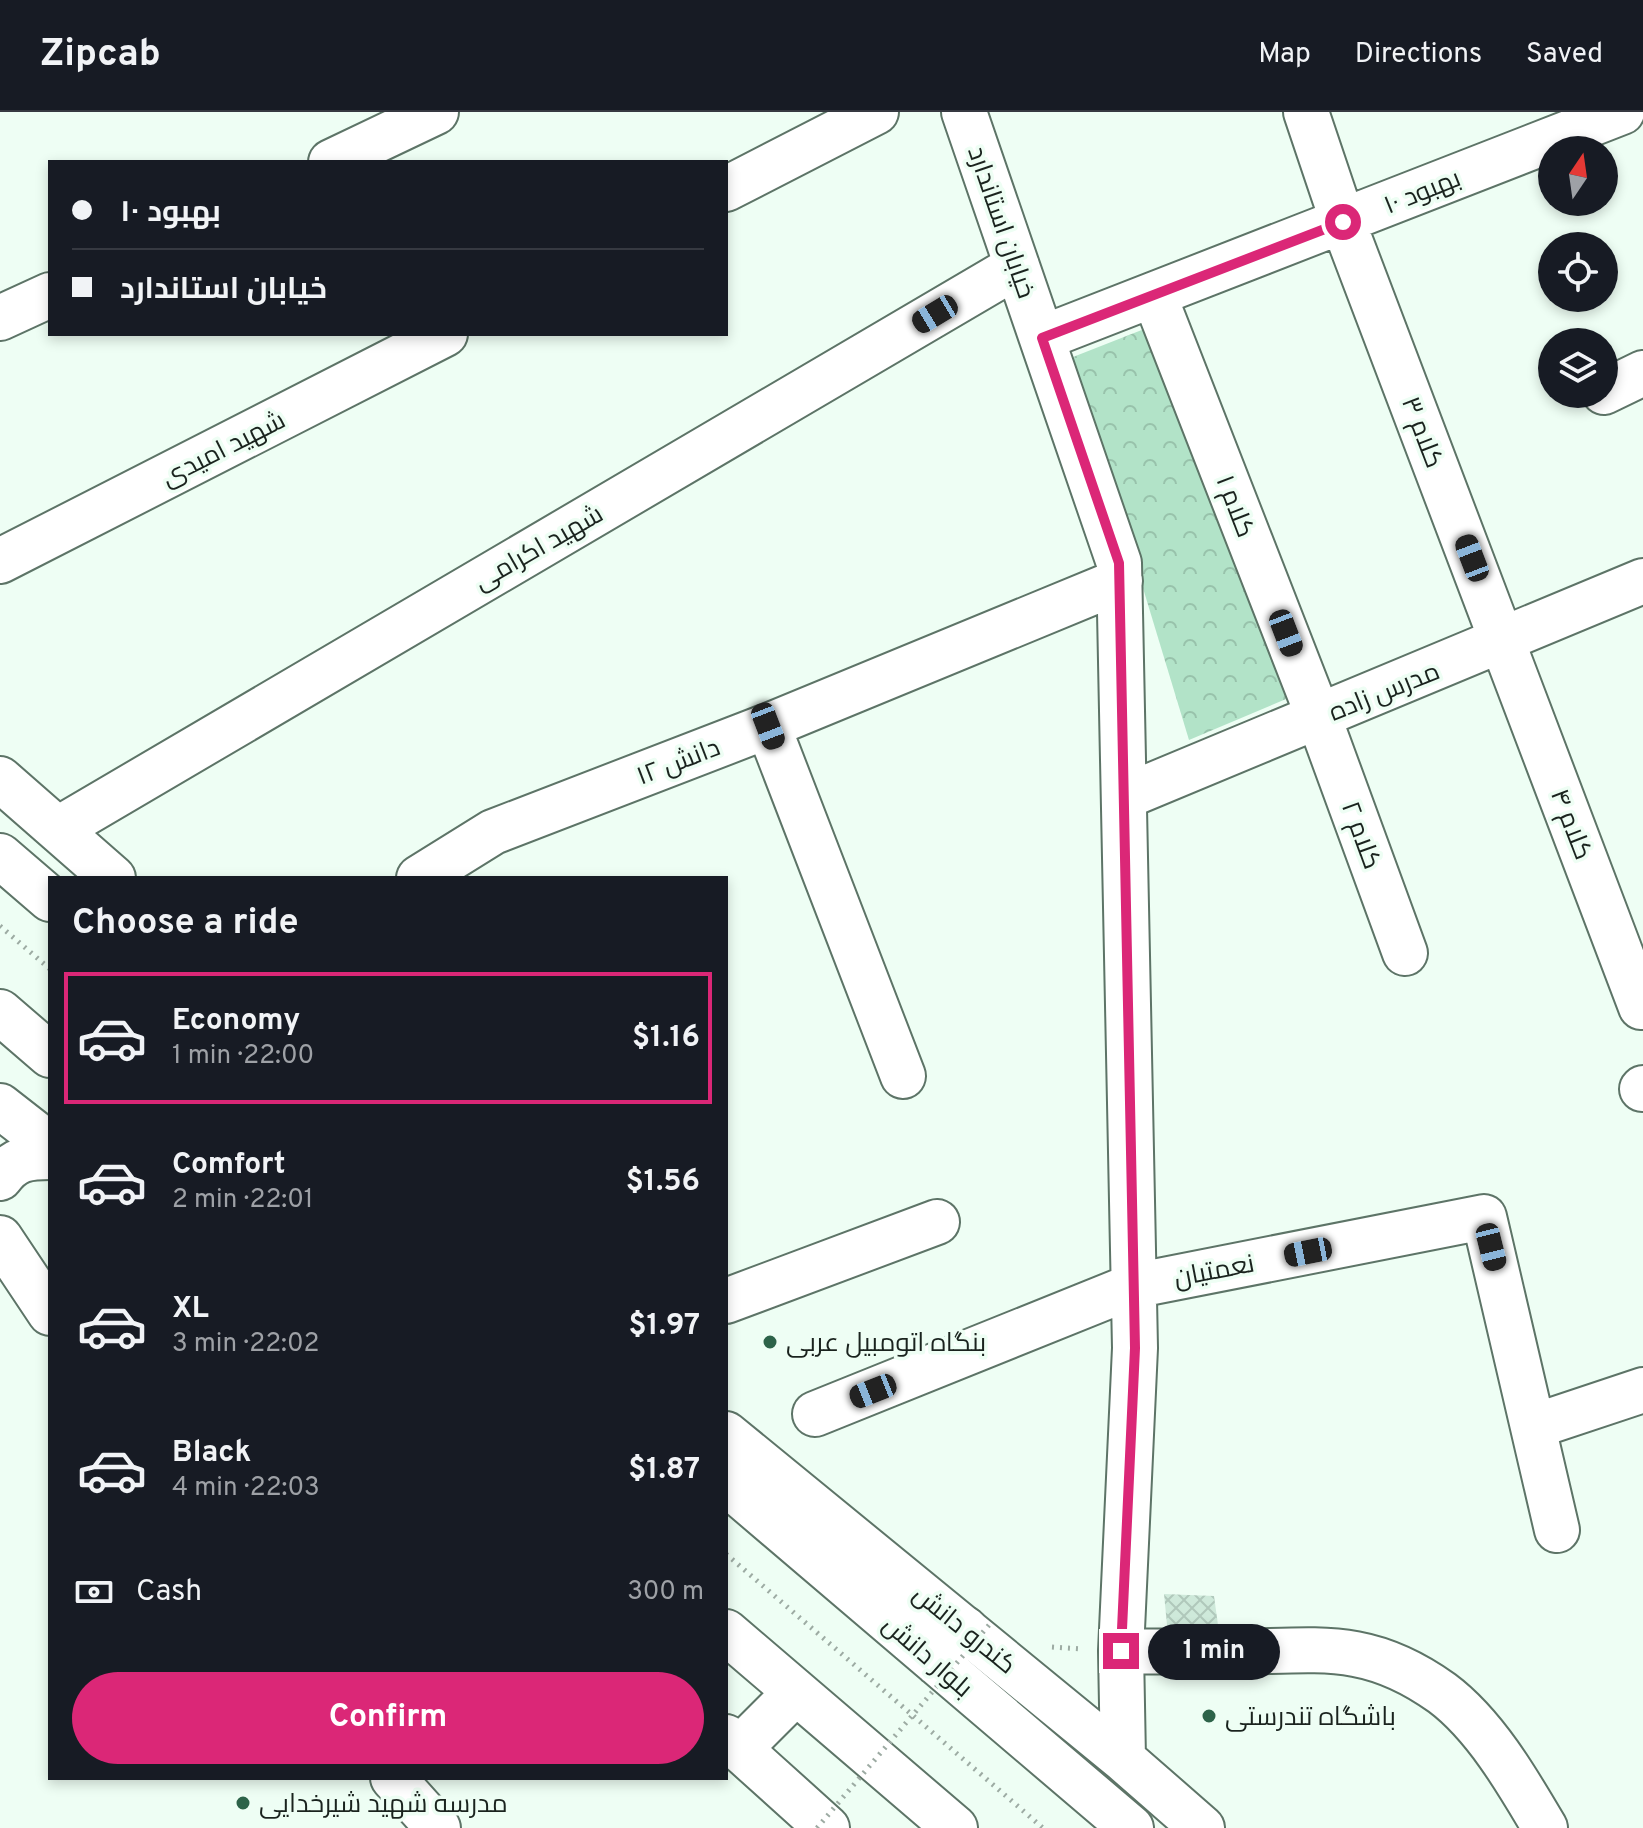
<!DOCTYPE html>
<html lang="en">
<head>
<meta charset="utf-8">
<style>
  body { margin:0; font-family:Overpass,Cairo,sans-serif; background:#20242c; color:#f1f3f6; height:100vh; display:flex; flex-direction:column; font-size:30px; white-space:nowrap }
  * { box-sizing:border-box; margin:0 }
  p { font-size:26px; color:#9ea1a6 }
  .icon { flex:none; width:44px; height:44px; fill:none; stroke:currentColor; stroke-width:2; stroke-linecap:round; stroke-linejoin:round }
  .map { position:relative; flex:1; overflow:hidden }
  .drawer { position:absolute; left:48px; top:764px; width:680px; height:904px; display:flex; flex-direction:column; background:#171b24; border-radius:0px; box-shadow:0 4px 12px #0003 }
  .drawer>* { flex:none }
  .banner { position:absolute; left:48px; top:48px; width:680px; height:176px; border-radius:0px; box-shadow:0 4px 12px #0003; display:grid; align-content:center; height:176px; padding:0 24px; background:#171b24 }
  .needle { width:52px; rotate:13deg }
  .buttons { position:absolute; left:1538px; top:24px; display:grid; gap:16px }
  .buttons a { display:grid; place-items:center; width:80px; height:80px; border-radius:50%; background:#171b24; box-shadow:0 4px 12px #0003; font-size:40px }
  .end { position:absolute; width:36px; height:36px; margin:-18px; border:10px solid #db2777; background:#fff; box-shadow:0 0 0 4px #fff }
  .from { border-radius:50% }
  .bubble { position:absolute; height:56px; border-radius:28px; background:#171b24; box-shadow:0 4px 12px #0003; font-size:26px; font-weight:700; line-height:56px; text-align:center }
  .car { position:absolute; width:24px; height:48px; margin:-24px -12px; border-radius:10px; box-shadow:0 0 6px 2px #0007; background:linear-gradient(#222 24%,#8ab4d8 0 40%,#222 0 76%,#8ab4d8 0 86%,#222 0) }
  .banner b { display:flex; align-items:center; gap:28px; height:76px; font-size:30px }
  .banner b+b { border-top:2px solid #363941 }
  .banner i { width:20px; height:20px; background:#f1f3f6 }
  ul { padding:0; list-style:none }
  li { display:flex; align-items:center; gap:24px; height:132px; margin:0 16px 12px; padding:0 8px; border:4px solid transparent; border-radius:0px }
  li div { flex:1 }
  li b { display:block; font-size:30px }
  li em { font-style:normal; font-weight:700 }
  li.current { border-color:#db2777 }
  li>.icon { width:72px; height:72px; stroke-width:1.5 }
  h2 { padding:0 24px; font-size:36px; line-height:96px }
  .pay { display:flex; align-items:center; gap:20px; height:88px; padding:0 24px; font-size:30px }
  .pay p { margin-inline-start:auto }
  .button { display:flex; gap:16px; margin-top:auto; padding:16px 24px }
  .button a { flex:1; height:92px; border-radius:48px; background:#db2777; color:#fff; font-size:32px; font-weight:700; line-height:92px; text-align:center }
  header { display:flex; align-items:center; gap:48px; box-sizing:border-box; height:112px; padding:0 40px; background:#171b24; border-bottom:2px solid #363941 }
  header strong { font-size:38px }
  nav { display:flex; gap:44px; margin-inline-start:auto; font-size:28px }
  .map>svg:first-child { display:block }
</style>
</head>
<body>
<header>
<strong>Zipcab</strong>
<nav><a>Map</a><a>Directions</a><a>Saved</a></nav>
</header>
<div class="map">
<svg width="1643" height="1716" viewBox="0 0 1643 1716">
  <defs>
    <pattern id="park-crowns" width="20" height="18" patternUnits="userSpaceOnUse" patternTransform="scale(2)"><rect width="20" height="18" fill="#b2e3c8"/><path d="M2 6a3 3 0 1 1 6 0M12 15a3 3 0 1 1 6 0" fill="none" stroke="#98c2ab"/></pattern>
    <pattern id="building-cross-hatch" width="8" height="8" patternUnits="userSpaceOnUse" patternTransform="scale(2)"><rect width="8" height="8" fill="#cee9da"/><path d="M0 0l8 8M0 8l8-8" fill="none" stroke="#b0c8bb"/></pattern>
  </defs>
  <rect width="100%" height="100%" fill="#eefef4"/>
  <!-- park -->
  <path fill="url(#park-crowns)" d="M1157,212L1298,582L1189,628L1073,245Z"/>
  <!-- building -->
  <path fill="url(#building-cross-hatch)" d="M1164,1482L1214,1484L1221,1535L1169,1533Z"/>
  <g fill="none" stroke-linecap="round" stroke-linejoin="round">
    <!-- minor casing -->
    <g stroke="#5d7467" stroke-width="48">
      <path id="minor" d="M964,0L1119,451L1135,1236L1121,1539L1123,1647
        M1306,0L1343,110L1641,895
        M331,50L436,0
        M726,77L876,0
        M1154,183L1319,606L1405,841
        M0,206L50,183
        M1042,226L1622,0
        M1604,280L1643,261
        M0,449L445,222
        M768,614L903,964
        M0,667L113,766
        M1124,685L1643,469
        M60,716L1017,154
        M419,766L493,720L768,614L1120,469
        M1642,977L1643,976
        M0,994L50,1033
        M0,1066C14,1047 27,1045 50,1045
        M0,1126L50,1201
        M726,1189L937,1110
        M815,1302L1133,1174L1484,1105L1557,1418
        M1535,1314L1643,1278
        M726,1322L1123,1647L1202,1716
        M1121,1539C1156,1539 1191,1540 1225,1540C1313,1540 1364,1525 1442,1581C1485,1613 1518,1670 1545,1716
        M726,1625L827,1716
        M393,1666L438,1716"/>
    </g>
    <!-- major casing -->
    <g stroke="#5d7467" stroke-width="48">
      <path id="major" d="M0,744L50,787
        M0,900L50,943
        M726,1371L1131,1716
        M726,1520L955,1716
        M937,1551L965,1517
        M739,1637L796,1580"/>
    </g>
    <!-- path -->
    <path stroke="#9daba3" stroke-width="5" stroke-dasharray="2 6" stroke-linecap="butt" d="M0,814L50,857
      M726,1442L1043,1716
      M1052,1535L1082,1537"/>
    <!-- minor -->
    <use href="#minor" stroke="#fff" stroke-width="44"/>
    <!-- major -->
    <use href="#major" stroke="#fff" stroke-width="44"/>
    <!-- path-bridge -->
    <path stroke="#9daba3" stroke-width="5" stroke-dasharray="2 6" stroke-linecap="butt" d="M817,1716L989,1513"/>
  </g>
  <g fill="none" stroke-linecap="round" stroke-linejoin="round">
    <!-- route -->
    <path stroke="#db2777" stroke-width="10" d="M1121,1539L1135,1236L1119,451L1042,226L1343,110"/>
  </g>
  <!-- markers -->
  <g fill="#2d6349" stroke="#eefef4" stroke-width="3">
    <circle cx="770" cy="1230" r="8"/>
    <circle cx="1209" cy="1604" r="8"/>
    <circle cx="243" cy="1691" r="8"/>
  </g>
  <g text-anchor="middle" stroke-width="7" stroke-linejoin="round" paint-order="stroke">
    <!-- street labels -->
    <g font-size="26" fill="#1a231e" stroke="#eefef4">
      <text transform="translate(1422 79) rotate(-22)" y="9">بهبود ۱۰</text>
      <text transform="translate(1002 110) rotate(71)" y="9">خیابان استاندارد</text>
      <text transform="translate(1423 320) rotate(69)" y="9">کلام ۳</text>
      <text transform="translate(223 336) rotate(-27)" y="9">شهید امیدی</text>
      <text transform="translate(1236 394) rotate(69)" y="9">کلام ۱</text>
      <text transform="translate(538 435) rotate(-30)" y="9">شهید اکرامی</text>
      <text transform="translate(1384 579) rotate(-22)" y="9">مدرس زاده</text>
      <text transform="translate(678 649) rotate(-21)" y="9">دانش ۱۲</text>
      <text transform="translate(1572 712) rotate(69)" y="9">کلام ۴</text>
      <text transform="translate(1362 723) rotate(70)" y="9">کلام ۲</text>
      <text transform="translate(1214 1158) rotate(-11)" y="9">نعمتیان</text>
      <text transform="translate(965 1517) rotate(39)" y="9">کندرو دانش</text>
      <text transform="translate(928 1544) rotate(41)" y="9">بلوار دانش</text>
    </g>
    <!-- poi labels -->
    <g font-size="26" fill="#1a231e" stroke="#eefef4" text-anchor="start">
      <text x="786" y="1239">بنگاه اتومبیل عربی</text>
      <text x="1225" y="1613">باشگاه تندرستی</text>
      <text x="259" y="1700">مدرسه شهید شیرخدایی</text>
    </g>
  </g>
</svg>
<div class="buttons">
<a><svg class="needle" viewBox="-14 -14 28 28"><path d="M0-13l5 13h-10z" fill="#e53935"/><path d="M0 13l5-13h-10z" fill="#9ea1a6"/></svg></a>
<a><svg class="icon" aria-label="locate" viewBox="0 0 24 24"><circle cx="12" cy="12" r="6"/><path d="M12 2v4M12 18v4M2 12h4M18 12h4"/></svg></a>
<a><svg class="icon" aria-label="layers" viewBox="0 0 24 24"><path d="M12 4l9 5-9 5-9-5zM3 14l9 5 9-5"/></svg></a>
</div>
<i class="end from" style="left:1343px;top:110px"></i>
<i class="end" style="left:1121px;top:1539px"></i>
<div class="bubble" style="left:1148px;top:1512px;width:132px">1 min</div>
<i class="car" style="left:935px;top:202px;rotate:239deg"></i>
<i class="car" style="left:1472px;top:446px;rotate:339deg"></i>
<i class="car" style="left:1286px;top:521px;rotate:159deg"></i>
<i class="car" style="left:768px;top:614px;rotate:159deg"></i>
<i class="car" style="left:1491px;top:1135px;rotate:166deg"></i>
<i class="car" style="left:1308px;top:1140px;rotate:259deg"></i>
<i class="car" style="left:873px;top:1279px;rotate:248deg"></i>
<div class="banner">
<b><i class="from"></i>بهبود ۱۰</b>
<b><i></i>خیابان استاندارد</b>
</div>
<section class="drawer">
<h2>Choose a ride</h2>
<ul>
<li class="current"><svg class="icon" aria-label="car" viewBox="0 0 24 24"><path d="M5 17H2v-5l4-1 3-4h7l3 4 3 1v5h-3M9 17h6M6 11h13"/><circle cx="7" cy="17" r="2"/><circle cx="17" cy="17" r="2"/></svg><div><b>Economy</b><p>1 min · 22:00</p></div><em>$1.16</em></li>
<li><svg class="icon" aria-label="car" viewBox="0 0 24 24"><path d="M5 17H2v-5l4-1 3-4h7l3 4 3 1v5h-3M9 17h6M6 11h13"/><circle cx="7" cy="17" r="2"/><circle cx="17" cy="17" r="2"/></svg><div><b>Comfort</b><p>2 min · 22:01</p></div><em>$1.56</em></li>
<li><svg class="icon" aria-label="car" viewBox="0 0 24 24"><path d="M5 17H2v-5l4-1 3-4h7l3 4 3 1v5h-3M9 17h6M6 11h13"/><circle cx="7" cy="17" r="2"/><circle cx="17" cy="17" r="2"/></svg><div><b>XL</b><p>3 min · 22:02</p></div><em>$1.97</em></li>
<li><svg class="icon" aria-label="car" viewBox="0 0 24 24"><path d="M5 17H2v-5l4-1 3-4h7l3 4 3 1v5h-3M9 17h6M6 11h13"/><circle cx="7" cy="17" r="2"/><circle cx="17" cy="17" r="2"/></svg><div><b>Black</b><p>4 min · 22:03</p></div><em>$1.87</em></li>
</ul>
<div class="pay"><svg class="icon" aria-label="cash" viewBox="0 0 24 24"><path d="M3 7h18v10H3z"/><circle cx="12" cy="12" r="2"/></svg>Cash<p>300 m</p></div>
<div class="button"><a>Confirm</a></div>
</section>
</div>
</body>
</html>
